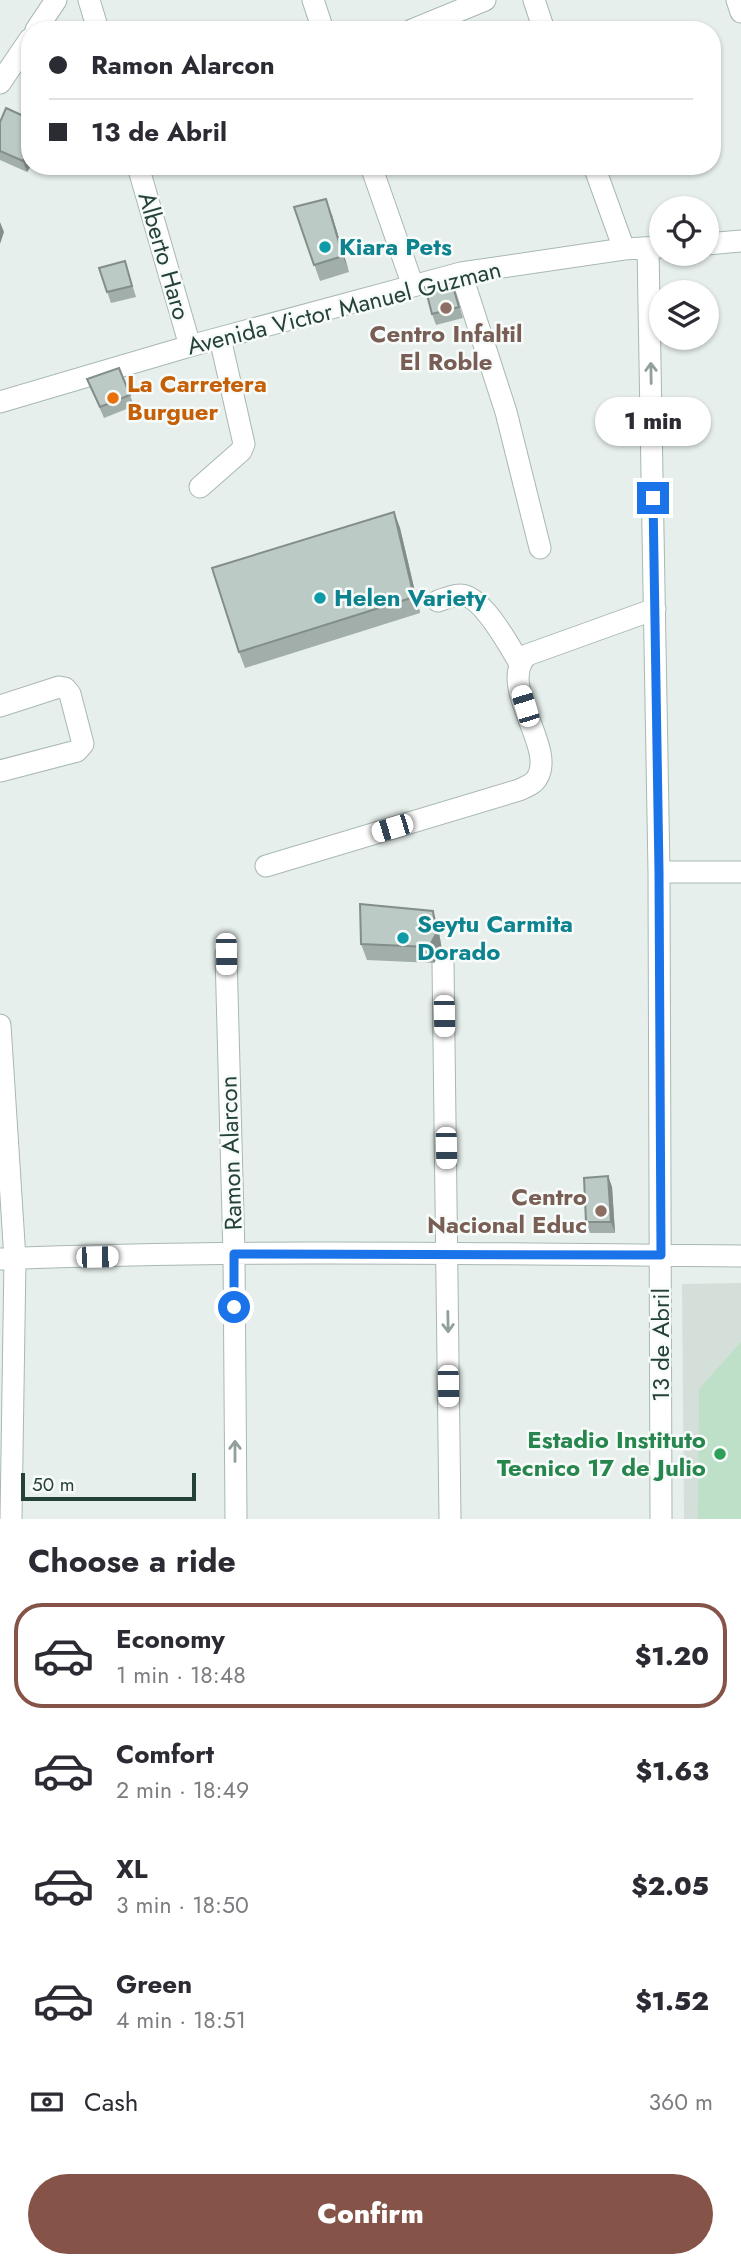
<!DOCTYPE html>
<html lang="en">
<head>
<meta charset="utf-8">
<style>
  body { margin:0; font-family:Jost,sans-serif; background:#f2f2f3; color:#2b2b33; height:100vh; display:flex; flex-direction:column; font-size:26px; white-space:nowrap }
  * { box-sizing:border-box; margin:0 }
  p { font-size:23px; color:#7c7c81 }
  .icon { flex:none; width:38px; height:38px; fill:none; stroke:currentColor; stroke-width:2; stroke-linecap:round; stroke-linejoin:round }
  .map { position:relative; height:1519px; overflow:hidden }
  .details { display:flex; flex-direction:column; background:#fff; flex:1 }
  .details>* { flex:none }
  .hud { position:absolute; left:21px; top:21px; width:700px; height:154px; border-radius:28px; box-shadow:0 2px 5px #0004; display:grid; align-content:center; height:154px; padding:0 28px; background:#fff }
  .fabs { position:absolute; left:649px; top:196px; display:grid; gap:14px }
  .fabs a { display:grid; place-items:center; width:70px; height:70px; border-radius:50%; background:#fff; box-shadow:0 2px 5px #0004; font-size:35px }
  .scale { position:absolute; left:21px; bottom:18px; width:175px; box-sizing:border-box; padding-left:7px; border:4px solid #24423a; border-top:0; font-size:19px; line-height:24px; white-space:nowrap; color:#24423a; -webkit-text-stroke:5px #f7fbf9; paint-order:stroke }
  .end { position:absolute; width:32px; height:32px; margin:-16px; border:9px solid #1a73e8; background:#fff; box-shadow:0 0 0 4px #fff }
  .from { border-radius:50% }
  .bubble { position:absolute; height:49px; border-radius:24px; background:#fff; box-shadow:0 2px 5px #0004; font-size:23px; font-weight:800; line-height:49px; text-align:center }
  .car { position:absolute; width:21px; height:42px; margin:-21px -10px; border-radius:9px; box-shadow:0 0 5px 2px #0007; background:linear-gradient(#fff 24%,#345 0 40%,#fff 0 76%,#345 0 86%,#fff 0) }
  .hud b { display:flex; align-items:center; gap:24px; height:66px; font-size:26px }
  .hud b+b { border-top:2px solid #e1e1e2 }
  .hud i { width:18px; height:18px; background:#2b2b33 }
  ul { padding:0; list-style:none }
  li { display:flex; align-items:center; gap:21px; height:105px; margin:0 14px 10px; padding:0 14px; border:4px solid transparent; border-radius:28px }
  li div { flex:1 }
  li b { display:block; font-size:26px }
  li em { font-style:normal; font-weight:800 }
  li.on { border-color:#855347 }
  li>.icon { width:63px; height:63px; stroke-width:1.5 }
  h2 { padding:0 28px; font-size:32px; line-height:84px }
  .pay { display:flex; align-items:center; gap:18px; height:77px; padding:0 28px; font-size:26px }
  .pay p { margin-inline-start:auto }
  .action { display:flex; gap:14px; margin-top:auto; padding:14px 28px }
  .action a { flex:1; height:80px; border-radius:42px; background:#855347; color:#fff; font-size:28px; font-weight:800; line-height:80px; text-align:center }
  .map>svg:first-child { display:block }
</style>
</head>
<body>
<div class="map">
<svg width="741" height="1519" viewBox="0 0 741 1519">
  <rect width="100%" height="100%" fill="#e6efeb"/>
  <!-- built -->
  <path fill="#d4dfda" d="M741,1283V1519H684L682,1284Z"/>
  <!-- green -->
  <path fill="#bfe0c8" d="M741,1342V1519H698L699,1389Z"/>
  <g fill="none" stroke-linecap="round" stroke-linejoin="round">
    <!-- minor casing -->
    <g stroke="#a8b8b2" stroke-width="23">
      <path id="minor" d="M89,0L98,30
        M313,0L323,30
        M534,0L544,30
        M737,0L741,12
        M36,30L56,0
        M412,30L485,0
        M0,83L30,39
        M138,166L190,346
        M371,166L413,286
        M594,166L624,249
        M707,244L741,241
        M648,248L659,872L661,1519
        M461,273L506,412L540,548
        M0,402L190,346L461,273L624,249L661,247
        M200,487L241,451L244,444L220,338
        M438,601C444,599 453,595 460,595C481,594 509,645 519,662
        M0,706L59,687L65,688L70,694L83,744L77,751L0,771
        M266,866L519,790C525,787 533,785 537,778C557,748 496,685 527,655L655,609
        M659,872H741
        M226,954L234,1254L236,1519
        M443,963L450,1519
        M0,1025L15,1259L11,1519
        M0,1259C247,1249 494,1254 741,1256"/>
    </g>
    <!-- minor -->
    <use href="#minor" stroke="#fff" stroke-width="21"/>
  </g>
  <!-- wall -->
  <path fill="#a1aea9" d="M0,122L31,166L27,172L0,160Z
    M294,207L332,215L349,272L320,281Z
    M125,261L136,297L111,303L99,268Z
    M455,291L463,318L436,325L432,314Z
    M87,379L130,395L134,406L104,418Z
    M394,512L400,528L420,613L245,668L239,652Z
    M433,911L438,927L442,950L434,963L367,960L361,944Z
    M608,1176L612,1187L615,1233H590L586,1222Z"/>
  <!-- shaded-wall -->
  <path fill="#838d89" d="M30,150L31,166L27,172L23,161Z
    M326,199L332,215L349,272L343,256Z
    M0,222L4,232L0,244Z
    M394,512L400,528L420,613L414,597Z
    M433,911L438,927L442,950L434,963L429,947Z
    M608,1176L612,1187L615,1233L611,1222Z"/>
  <!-- building -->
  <path fill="#bbcac4" stroke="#838d89" stroke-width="2" d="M6,108L30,119V150L23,161L0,151V122Z
    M326,199L343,256L314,265L294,207Z
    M125,261L132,286L107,292L99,268Z
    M451,280L459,307L432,314L425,287Z
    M119,368L130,395L100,407L87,379Z
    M394,512L414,597L239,652L212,568Z
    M360,904L433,911L436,934L429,947L361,944Z
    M608,1176L611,1222H586L584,1178Z"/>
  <!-- one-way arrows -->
  <defs><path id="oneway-shaft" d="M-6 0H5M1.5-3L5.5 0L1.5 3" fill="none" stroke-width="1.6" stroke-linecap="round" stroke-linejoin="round" transform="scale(1.75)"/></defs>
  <g stroke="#92a09c">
    <use href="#oneway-shaft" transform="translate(651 373) rotate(-91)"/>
    <use href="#oneway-shaft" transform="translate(448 1322) rotate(89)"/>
    <use href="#oneway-shaft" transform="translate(235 1451) rotate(-90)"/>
  </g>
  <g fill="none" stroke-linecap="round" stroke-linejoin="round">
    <!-- route -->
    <path stroke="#1a73e8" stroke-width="9" d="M234,1307V1254L661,1255L659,872L653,498"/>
  </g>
  <!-- markers -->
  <g fill="#0f9aa8" stroke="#f7fbf9" stroke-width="2.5">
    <circle cx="325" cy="247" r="7"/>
    <circle cx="320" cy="598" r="7"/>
    <circle cx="403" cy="938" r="7"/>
  </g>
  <g fill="#8d6e63" stroke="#f7fbf9" stroke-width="2.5">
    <circle cx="446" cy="308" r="7"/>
    <circle cx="601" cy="1211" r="7"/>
  </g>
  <circle fill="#e8710a" stroke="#f7fbf9" stroke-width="2.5" cx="113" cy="398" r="7"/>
  <circle fill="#2e9e5b" stroke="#f7fbf9" stroke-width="2.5" cx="720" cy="1454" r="7"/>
  <g text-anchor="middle" stroke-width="5" stroke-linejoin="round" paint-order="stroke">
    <!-- culture labels -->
    <g font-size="24" font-weight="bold" fill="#0d838f" stroke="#f7fbf9" text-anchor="start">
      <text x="339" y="255">Kiara Pets</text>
      <text x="334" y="606">Helen Variety</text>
      <text x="417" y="932">Seytu Carmita<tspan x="417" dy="28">Dorado</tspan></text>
    </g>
    <!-- street labels -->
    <g font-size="24" fill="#24423a" stroke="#f7fbf9">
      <text transform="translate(164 256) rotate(74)" y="8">Alberto Haro</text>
      <text transform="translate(344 308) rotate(-14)" y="8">Avenida Victor Manuel Guzman</text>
      <text transform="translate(231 1153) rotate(-92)" y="8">Ramon Alarcon</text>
      <text transform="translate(661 1345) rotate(-90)" y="8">13 de Abril</text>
    </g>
    <!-- education labels -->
    <g font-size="24" font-weight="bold" fill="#785e54" stroke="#f7fbf9">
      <text x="446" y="342">Centro Infaltil<tspan x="446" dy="28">El Roble</tspan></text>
      <text x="587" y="1205" text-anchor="end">Centro<tspan x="587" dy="28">Nacional Educ</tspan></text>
    </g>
    <!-- food labels -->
    <g font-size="24" font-weight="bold" fill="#c56008" stroke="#f7fbf9" text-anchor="start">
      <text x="127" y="392">La Carretera<tspan x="127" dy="28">Burguer</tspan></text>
    </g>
    <!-- leisure labels -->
    <g font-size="24" font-weight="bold" fill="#27864d" stroke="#f7fbf9" text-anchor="end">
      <text x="706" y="1448">Estadio Instituto<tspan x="706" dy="28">Tecnico 17 de Julio</tspan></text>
    </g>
  </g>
</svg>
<div class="fabs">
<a><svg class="icon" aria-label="locate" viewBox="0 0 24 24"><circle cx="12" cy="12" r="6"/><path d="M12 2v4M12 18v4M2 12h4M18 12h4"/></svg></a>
<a><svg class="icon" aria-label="layers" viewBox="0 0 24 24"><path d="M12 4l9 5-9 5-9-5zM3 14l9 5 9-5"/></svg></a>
</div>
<div class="scale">50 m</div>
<i class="end from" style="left:234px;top:1307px"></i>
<i class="end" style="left:653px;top:498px"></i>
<div class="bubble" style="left:595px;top:397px;width:116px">1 min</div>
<i class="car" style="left:525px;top:706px;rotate:343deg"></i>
<i class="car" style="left:392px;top:828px;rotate:253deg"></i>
<i class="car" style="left:226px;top:954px;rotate:179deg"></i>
<i class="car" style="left:444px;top:1016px;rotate:179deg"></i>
<i class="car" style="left:446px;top:1148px;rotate:179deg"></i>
<i class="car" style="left:97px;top:1257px;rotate:89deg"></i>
<i class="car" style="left:448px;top:1386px;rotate:179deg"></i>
<div class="hud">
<b><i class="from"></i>Ramon Alarcon</b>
<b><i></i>13 de Abril</b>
</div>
</div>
<section class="details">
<h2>Choose a ride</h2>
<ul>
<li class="on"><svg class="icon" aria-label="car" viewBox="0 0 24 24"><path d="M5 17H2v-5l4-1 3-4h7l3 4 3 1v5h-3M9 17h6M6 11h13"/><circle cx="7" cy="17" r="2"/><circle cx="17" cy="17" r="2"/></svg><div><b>Economy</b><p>1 min · 18:48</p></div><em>$1.20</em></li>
<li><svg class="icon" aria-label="car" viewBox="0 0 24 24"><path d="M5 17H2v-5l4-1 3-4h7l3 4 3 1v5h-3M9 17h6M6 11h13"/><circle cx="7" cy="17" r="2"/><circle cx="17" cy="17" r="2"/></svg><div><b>Comfort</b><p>2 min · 18:49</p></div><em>$1.63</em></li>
<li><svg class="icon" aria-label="car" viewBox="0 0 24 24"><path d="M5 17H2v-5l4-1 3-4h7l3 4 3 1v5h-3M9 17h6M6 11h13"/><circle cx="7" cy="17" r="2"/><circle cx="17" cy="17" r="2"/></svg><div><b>XL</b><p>3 min · 18:50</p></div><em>$2.05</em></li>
<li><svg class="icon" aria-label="car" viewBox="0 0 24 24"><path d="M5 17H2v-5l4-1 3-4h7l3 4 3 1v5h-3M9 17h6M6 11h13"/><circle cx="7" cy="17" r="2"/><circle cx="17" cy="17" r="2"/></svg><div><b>Green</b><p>4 min · 18:51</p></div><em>$1.52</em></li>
</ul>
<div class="pay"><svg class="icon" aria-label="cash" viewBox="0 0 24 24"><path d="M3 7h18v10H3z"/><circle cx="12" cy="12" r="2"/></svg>Cash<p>360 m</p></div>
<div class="action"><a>Confirm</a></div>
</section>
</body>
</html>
